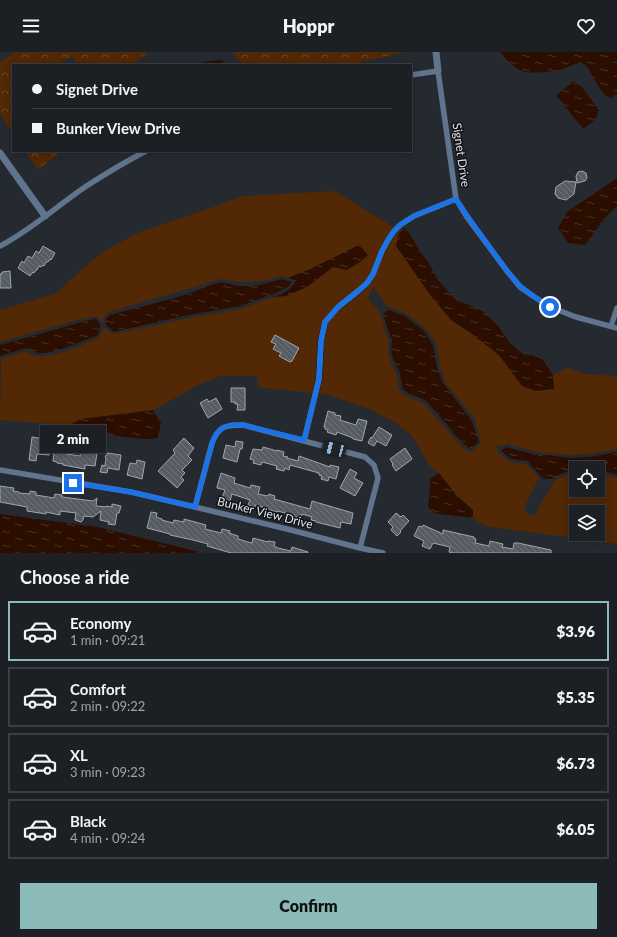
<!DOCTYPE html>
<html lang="en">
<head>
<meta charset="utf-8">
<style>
  body { margin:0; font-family:Lato,sans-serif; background:#25282d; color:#f1f3f6; height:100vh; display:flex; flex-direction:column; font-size:15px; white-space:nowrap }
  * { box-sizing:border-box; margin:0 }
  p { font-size:13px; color:#a0a3a7 }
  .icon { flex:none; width:22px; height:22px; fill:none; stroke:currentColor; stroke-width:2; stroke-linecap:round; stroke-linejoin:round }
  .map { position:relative; height:501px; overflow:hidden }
  .details { display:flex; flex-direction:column; background:#1c2025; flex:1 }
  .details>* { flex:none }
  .guide { position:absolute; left:12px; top:12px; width:400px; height:88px; border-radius:0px; box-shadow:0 2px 10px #0003,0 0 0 1px #3a3e42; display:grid; align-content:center; height:88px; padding:0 20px; background:#1c2025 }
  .tools { position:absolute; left:569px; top:409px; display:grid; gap:8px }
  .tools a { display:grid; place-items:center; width:36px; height:36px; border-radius:0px; background:#1c2025; box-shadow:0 2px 10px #0003,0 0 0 1px #3a3e42; font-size:20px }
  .end { position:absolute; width:18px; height:18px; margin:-9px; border:5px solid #1a73e8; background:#fff; box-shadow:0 0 0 2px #fff }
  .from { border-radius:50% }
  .bubble { position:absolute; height:28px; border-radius:0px; background:#1c2025; box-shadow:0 2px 10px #0003,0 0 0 1px #3a3e42; font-size:13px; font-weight:800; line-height:28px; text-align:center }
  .car { position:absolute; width:12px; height:24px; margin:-12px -6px; border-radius:5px; box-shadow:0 0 3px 1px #0007; background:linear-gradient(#222 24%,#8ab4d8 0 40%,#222 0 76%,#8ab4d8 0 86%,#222 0) }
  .guide b { display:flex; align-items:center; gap:14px; height:38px; font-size:15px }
  .guide b+b { border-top:1px solid #3a3e42 }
  .guide i { width:10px; height:10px; background:#f1f3f6 }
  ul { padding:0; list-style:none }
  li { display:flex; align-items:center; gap:12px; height:60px; margin:0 8px 6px; padding:0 12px; border:2px solid #3a3e42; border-radius:0px }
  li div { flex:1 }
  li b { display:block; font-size:15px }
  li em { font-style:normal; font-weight:800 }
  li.active { border-color:#8bbbb9 }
  li>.icon { width:36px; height:36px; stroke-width:1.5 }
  h2 { padding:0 20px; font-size:18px; line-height:48px }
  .cta { display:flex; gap:8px; margin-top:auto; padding:8px 20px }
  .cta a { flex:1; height:46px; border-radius:0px; background:#8bbbb9; color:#111; font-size:16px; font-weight:800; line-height:46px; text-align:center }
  header { display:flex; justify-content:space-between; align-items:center; height:52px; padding:0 20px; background:#1c2025; font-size:18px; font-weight:800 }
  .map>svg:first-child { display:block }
</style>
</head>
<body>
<header><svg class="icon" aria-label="menu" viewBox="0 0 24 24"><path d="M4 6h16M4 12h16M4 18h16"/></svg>Hoppr<svg class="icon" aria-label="heart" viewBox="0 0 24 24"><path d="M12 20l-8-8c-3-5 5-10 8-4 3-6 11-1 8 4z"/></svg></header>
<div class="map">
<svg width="617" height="501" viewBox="0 0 617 501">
  <defs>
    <pattern id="forest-crowns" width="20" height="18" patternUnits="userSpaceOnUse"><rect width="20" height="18" fill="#522805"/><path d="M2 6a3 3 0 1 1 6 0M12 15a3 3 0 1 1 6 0" fill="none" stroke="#6b4729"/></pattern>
    <pattern id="water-ripples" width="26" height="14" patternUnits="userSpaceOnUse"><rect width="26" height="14" fill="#2c0e00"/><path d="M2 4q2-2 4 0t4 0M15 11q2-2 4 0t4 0" fill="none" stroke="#4a3125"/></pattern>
    <pattern id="building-back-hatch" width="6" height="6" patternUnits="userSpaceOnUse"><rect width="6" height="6" fill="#575c64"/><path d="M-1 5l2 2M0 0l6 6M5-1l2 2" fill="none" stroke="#6f737a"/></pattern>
  </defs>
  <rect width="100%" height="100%" fill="#252a31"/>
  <!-- grass -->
  <path fill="#522805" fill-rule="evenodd" d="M335,139L393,175L385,186L379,198L370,221L364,229L356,237L335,253L322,270L317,289L315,327L312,341L257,335L258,326L256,324H221L198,333L154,358L81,367L70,373L49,372L0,368L1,307L25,299C29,301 33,304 37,304C54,306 83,293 98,286L100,284L104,275L111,282H114L185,267L240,257L274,245L286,244L307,235L333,215L347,218L360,210L367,203L310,217L288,226L281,224L264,229L237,230L221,227L109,260L103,266V271L101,268L97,265H89L0,290V258L57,241L77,222L101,201L135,182L244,144Z
    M399,179L401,180L399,181L451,268L472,282L499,303L522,334L554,337L553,323L567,316L586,322L617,324V397L589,402L571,403L537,400L507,392L502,394L498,393L497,400C500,402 501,404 504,406C509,411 519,411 526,412L539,426L524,456L527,462L536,464L539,455L548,440L554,429L561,425L576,420V438H598V420L617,426V492L485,474L473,466V458L456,443L439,421L429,413L412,384L396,371L370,357L328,343L319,341L323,327L325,289L328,271L340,258L361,242L370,233L376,223L385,200L391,189ZM373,235L388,255L407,262L425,276L436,290L440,314L445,330L475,367L481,391L471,400H468L459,392L423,351L406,344L399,338L396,320L392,313L388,300L389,289L384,276L381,262L368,246ZM576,460H598V482H576Z"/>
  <!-- forest -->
  <path fill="url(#forest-crowns)" d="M15,0H149L131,13H78L72,5L56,13H13V81L4,68L0,60V9H3Z
    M232,0H407L348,13H243Z
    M25,99H56L57,103L38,118Z"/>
  <!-- water -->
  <path fill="url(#water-ripples)" d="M500,0H617V42L611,46L605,43L598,34L588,16L581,10C574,12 569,15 563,17C553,20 531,22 522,19C513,16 506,7 500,0Z
    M219,8L228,10L229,13H184Z
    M574,29L581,34L599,58L595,68L583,77L556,43Z
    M617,126V154L604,167L585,193L568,191L558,176L567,160Z
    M406,176L420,199L428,210L438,228L456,248L472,254L484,260L498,274L510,291L523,302L541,305L553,323L554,337L536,339L522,334L499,303L472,282L451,268L431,244L396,194L399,181Z
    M359,193L368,203L360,210L347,218L333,215L307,235L286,244L274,245C283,241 290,239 295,230L294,228L288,226L310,217Z
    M282,227L292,230L288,235L273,242L240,254L184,264L114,280L106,273V266L110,263L178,245L208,234L221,230L239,234H256Z
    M388,258L405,264L423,278L433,292L437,315L443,331L472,369L479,390L470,397L461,390L437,361L425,348L408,341L403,337L399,318L395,312L391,300L392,288L387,275L383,262Z
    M96,267C102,272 100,277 98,283C84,289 51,303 37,301C33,300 29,297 26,296L0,304V293L89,268Z
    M154,358V361L161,370L158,386C140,390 107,382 89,378C82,376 76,376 70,373L81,367Z
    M506,395L536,403H549L571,406L589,405L617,400V423L598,417V416H576V417L560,422L552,427H543L527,409C515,408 509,408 501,398Z
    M439,421L456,443L473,458V466L440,462L434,461L428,455C429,446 430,437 430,427Z
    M0,462L97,475L204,501H0Z"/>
  <!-- building -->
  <path fill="url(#building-back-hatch)" stroke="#9fa6ae" d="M582,119L586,121L587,126L585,129L577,131L576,124L578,120Z
    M565,129L576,130L574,142L566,148L558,146L555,142L556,135Z
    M43,194L55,201L51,208L50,207L48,210H46L44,214L43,213L41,215L39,214L37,218H36L34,221L33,220L30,224L18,216L22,209L24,211L28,204L32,206L36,199L39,201Z
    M10,219L11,236H0V222H2V220Z
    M275,283L299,296L292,309L290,310L279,304L281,301L273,297L276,292L271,290Z
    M231,336H245V358H237L238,352H235V350H231Z
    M216,346L222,357L208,366L200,351L207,347L209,350Z
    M328,359L335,361V363L341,364L340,368L356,373L358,367L367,369L362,389L353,387V386L337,380L336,383L327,380L328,378L325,377V375H324Z
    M379,375L392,383L386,394L377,389L374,394L368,391L371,385L372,386Z
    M32,385L51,388L49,403L37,402L36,409L29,408Z
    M184,386L194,396L188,404L192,408L182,418L185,421L181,425L184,428L177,436L158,419L175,401L173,398Z
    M236,389L243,390L242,397H240L237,410L223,406L226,393L235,395Z
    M82,394L98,396L95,414L85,413V417L63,413V412L57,411V410L53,409L54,400L80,404Z
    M263,395L277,399V398L284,400L283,404L288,405L287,406L298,409L299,404L330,415V413L339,415L336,427L329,425L328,429L321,427L322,424L319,423V421L290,413L289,418L285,416L284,419L276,417L277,414L266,411L262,410L261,413L253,411L254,408L250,407L253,397L262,398Z
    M405,396L412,407L396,419L392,413L393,412L390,407Z
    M107,401L121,403L119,418L108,416L107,421L100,420L102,413L105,414L106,406L105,404L107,403Z
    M137,408L145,410L142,427L127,423L130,411L136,412Z
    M350,417L357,421L354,426L363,431L355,444L340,436Z
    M221,421L235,426L234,431L250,436L251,433L260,435L258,442L268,444L269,442L275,444L274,447L310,457L312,449L353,461L351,472L341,470L340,476L316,470V469L311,468L312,465L302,462L301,467L292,464V463L278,459V460L269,458V457L255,453V455L248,453L250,448L232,442L230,449L222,446L225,438L217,436V435Z
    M0,434L14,436L13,439L19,440V441L30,442V439L36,440V443L54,446L55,442L62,443V445L93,449L97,446L96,454L106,455V454L112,455V452L121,454L119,461H117L115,473L108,472L109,470L100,468L101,459L93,465L84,464L83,468L81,470L75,468L76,461L60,459V463L46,460V462L27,459V455L0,450Z
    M151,460L157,461L156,465L162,467V468L173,471L174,468L184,470V467L206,473L205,477L221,481L222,477L230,479L229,481L238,484V487L248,490L252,491L253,486L268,490V489L275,490L274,494L278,496L291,499L292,495L308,500V501H231L207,494L208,492L193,488L170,483V482L147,476Z
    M396,461L401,465L403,463L409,469L400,479L401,480L397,484L391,478L393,475L388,470Z
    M423,473L443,482V478L474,485V487H476L475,491L489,494L490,489L503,492L502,495L513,497L514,491H518L551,498V501H452L449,500L450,495L433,491L430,497L422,494L424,489L414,484L419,474L422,475Z"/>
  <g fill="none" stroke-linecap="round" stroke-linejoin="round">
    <!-- minor -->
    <path stroke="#61748d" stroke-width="5.5" d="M411,23L438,19L456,147L467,165L507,219L520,235L533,244L550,255L576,265L617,276
      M0,194C31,178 57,154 85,135C105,122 125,110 146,99
      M611,274L617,256
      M304,389L319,327L321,289L325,270L338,255L358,239L367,231L373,222L382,199L388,188L394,179L400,173L414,164L456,147
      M0,418L131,440L195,455L287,477L360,496L383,501
      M195,455L212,391C219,374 225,373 243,373L365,405L374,413L378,426L360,496"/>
    <!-- tertiary -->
    <path stroke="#61748d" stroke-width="7" d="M436,0L438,19
      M0,101L45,164"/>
  </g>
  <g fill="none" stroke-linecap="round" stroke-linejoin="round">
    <!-- route -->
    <path stroke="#1a73e8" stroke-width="5" d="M73,431L131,440L195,455L212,392L216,382L222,376L231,373H243L304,388L319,327L321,289L325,270L338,255L358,239L367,231L373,222L382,199L388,188L394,179L400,173L414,164L456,147L468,165L507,219L520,234L533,244L550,255"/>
  </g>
  <g text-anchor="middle" stroke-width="3" stroke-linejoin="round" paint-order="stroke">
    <!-- street labels -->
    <g font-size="12" fill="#e1e4e9" stroke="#101215">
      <text transform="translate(461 103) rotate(82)" y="4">Signet Drive</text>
      <text transform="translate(265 461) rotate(14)" y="4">Bunker View Drive</text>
    </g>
  </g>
</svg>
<div class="tools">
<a><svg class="icon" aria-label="locate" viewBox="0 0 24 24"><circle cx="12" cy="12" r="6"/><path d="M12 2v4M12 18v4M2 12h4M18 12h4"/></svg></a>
<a><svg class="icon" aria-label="layers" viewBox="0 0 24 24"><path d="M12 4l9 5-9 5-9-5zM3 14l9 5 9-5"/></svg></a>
</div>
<i class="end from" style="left:550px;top:255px"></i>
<i class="end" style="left:73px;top:431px"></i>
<div class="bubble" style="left:40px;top:373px;width:66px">2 min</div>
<i class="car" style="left:334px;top:397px;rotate:285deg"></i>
<div class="guide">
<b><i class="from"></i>Signet Drive</b>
<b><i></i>Bunker View Drive</b>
</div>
</div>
<section class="details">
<h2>Choose a ride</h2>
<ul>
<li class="active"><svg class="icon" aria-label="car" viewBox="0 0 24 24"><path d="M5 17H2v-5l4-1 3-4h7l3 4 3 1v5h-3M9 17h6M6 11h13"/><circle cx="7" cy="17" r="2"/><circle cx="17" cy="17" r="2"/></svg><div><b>Economy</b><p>1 min · 09:21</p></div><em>$3.96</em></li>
<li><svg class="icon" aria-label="car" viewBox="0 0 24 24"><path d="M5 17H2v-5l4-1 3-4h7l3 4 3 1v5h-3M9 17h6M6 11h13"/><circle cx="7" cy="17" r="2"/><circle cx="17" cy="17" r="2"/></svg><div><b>Comfort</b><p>2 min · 09:22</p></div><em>$5.35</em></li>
<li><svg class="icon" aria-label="car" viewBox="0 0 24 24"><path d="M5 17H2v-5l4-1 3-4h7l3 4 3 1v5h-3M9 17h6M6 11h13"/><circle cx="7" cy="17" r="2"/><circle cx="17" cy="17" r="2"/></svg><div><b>XL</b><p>3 min · 09:23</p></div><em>$6.73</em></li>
<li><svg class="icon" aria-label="car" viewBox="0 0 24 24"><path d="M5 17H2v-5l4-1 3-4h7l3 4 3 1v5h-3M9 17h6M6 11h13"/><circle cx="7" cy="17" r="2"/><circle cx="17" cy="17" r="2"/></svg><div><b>Black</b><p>4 min · 09:24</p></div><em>$6.05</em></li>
</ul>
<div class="cta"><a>Confirm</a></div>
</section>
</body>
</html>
